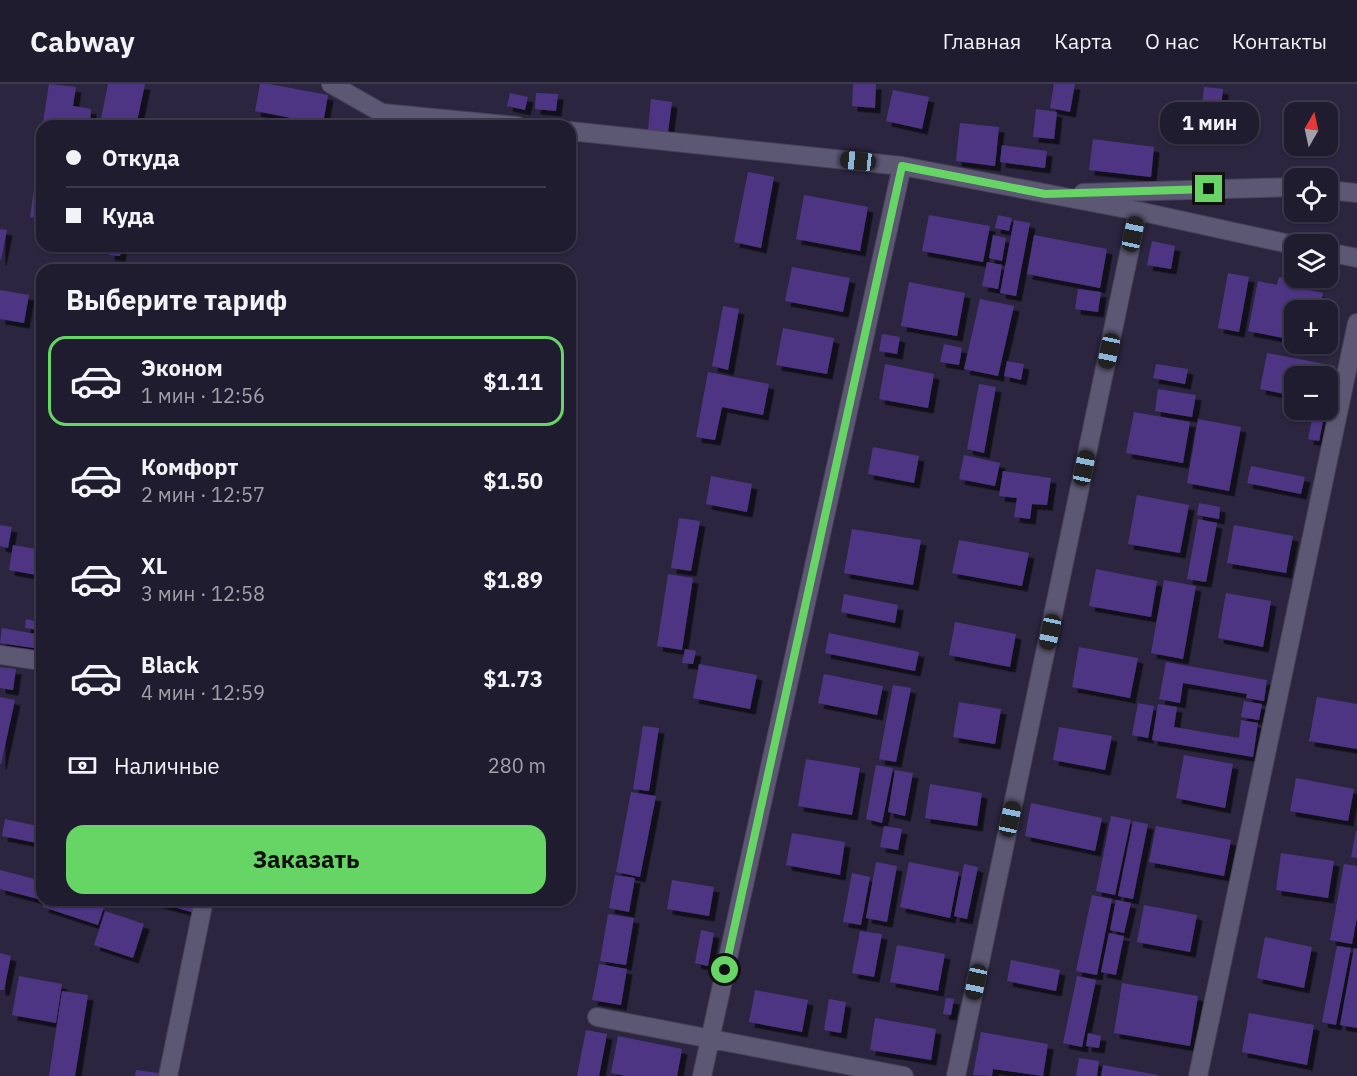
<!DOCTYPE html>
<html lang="ru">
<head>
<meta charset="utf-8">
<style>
  body { margin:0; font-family:"IBM Plex Sans",sans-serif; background:#2d293b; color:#f1f3f6; height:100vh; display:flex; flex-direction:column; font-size:22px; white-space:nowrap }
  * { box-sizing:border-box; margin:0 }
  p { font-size:20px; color:#a2a1aa }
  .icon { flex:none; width:33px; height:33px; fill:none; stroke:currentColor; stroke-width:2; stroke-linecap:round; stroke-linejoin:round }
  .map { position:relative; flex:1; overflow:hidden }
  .side { position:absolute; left:36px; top:180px; width:540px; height:642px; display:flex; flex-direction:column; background:#201c2f; border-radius:18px; box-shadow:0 2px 4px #0004,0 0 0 2px #3d3a4b }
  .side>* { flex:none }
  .banner { position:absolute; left:36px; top:36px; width:540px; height:132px; border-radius:18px; box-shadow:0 2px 4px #0004,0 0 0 2px #3d3a4b; display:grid; align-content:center; height:132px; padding:0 30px; background:#201c2f }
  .needle { width:39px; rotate:9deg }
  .controls { position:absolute; left:1284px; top:18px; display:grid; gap:12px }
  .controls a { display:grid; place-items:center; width:54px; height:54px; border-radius:12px; background:#201c2f; box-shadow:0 2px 4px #0004,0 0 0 2px #3d3a4b; font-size:30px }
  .end { position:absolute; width:27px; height:27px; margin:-14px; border:8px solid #67d466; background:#111; box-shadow:0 0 0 3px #111 }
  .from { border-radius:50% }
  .bubble { position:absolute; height:42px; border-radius:18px; background:#201c2f; box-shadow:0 2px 4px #0004,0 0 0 2px #3d3a4b; font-size:20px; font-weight:800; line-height:42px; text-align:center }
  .car { position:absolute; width:18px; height:36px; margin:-18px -9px; border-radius:8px; box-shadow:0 0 4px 2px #0007; background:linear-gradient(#222 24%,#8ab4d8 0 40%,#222 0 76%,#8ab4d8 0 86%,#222 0) }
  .banner b { display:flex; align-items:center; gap:21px; height:57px; font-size:22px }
  .banner b+b { border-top:2px solid #3d3a4b }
  .banner i { width:15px; height:15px; background:#f1f3f6 }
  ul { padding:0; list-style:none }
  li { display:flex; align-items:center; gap:18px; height:90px; margin:0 12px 9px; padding:0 18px; border:3px solid transparent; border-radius:18px }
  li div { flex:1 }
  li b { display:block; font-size:22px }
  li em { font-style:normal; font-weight:800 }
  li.selected { border-color:#67d466 }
  li>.icon { width:54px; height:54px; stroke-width:1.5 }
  h2 { padding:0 30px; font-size:27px; line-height:72px }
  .pay { display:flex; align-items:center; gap:15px; height:66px; padding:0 30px; font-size:22px }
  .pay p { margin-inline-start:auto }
  .action { display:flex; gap:12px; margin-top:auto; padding:12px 30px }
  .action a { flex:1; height:69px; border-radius:18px; background:#67d466; color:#111; font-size:24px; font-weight:800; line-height:69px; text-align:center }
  header { display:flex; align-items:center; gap:36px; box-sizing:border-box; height:84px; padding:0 30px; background:#201c2f; border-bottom:2px solid #3d3a4b }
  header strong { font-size:28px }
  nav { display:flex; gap:33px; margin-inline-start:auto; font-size:21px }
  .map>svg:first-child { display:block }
</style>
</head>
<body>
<header>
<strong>Cabway</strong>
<nav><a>Главная</a><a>Карта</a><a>О нас</a><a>Контакты</a></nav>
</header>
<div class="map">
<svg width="1357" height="992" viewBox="0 0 1357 992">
  <defs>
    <filter id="shadow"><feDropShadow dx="5.5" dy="5.5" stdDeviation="0" flood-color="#0009"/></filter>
  </defs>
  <rect width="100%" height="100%" fill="#2b253f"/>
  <!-- building -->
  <path fill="#4d3683" filter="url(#shadow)" d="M49,0L76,3L73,22L91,25L90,42H63L43,38Z
    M108,0H145L136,42H109L100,40Z
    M260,0H269L328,11L323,40L255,27Z
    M853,0H876L875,24L852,22Z
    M1054,0H1075L1070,28L1050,24Z
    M1204,3L1223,5L1220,33L1201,31Z
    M893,6L929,13L922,45L886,37Z
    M510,9L528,13L525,26L507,22Z
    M536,9L558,10L556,27L535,25Z
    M651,15L672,18L668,48L648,46Z
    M1036,25L1057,28L1054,55L1033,53Z
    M960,39L999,43L995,82L956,77Z
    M1093,55L1154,63L1151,93L1089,86Z
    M1002,61L1047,67L1045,84L1000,78Z
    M38,75H42V87L36,86Z
    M748,88L774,93L761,164L734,158Z
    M36,91L42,92V135L30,133Z
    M804,111L868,123L860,167L796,155Z
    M929,131L990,142L983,178L922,167Z
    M998,131L1012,134L1009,147L995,144Z
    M1014,136L1030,139L1016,212L1000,209Z
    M0,145L7,146L1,176H0Z
    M993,151L1006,154L1002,177L989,174Z
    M1034,151L1107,165L1100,204L1027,190Z
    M1152,157L1175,162L1171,185L1147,181Z
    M110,162H122L120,172L109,171Z
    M987,178L1002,181L998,205L982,202Z
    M792,183L850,194L843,228L785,217Z
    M1228,189L1249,193L1239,248L1218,244Z
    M1279,193L1296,196L1294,203L1323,209L1319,226H1294V256L1248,247L1258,197L1277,201Z
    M909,198L965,209L957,252L901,242Z
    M1078,205L1101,208L1098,228L1075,225Z
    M0,206L29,211L24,239L0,235Z
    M980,215L1014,222L998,292L964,285Z
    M723,222L739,225L728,286L712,282Z
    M783,244L834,254L827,290L776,281Z
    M882,250L900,253L897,270L879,267Z
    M944,260L962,264L959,281L940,278Z
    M1267,269L1335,282L1329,317H1328V292H1294V312L1260,305Z
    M1007,277L1024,280L1021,296L1004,292Z
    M885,280L934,290L928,324L879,315Z
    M1156,280L1188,285L1185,300L1153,294Z
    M708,288L769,300L763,331L722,323L715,356L696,353Z
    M979,300L996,303L984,369L967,365Z
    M1158,305L1196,311L1192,333L1155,327Z
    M1134,328L1190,338L1183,379L1126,369Z
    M1313,330L1324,333L1319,357L1308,355Z
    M1198,335L1241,343L1229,407L1187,399Z
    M873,363L919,372L914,399L868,390Z
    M964,371L1000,379L995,402L959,395Z
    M1251,382L1305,393L1301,410L1247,399Z
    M1003,387L1051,394L1047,421L1032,420L1030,435L1014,433L1017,414L999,412Z
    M711,392L752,400L747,428L706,420Z
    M1137,411L1189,421L1180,469L1128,460Z
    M1199,419L1220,423L1219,435L1197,431Z
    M679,434L700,437L691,487L671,484Z
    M1198,435L1217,439L1206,498L1187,495Z
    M0,441L12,443L8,464L0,462Z
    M1234,441L1293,452L1286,489L1227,479Z
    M852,445L921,456L913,501L844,489Z
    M959,456L1029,469L1022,502L952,489Z
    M13,461L42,466V492L9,486Z
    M1096,485L1157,497L1151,533L1089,522Z
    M668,490L693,494L682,566L657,562Z
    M1164,496L1196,502L1183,575L1151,569Z
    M1226,509L1271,517L1263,563L1218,554Z
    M844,510L898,521L895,539L841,528Z
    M26,535L39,538L38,546L25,544Z
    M955,538L1016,550L1010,583L949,571Z
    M2,544L36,550L34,564L0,559Z
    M829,549L919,568L915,587L825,569Z
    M1079,563L1138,574L1130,614L1072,603Z
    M685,565L696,567L693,580L682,579Z
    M1166,578L1267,596L1264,617L1246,614L1247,610L1183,599L1180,619L1159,615Z
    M699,580L757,591L750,625L693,614Z
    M0,583L16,585L13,606L0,604Z
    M824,590L883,602L877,631L818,619Z
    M41,591H42V608L38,607Z
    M893,601L911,604L896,678L879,675Z
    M0,613L15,616L1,680H0Z
    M1317,613L1357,620V665L1309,657Z
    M1244,617L1262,620L1259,636L1241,633Z
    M959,618L1001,625L995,660L953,653Z
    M1138,619L1154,622L1148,654L1132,651Z
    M1158,620L1177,623L1174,643L1239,654L1241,636L1258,639L1253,673L1152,656Z
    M643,642L659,644L649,707L633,705Z
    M1059,643L1112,652L1105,686L1053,676Z
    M1184,671L1233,680L1225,724L1176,714Z
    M806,675L860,684L852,731L798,722Z
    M876,681L893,684L882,739L866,735Z
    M895,686L913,689L905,732L888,728Z
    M1296,694L1354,705L1348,737L1290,727Z
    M930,700L982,709L977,742L925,734Z
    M631,708L656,712L640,793L616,788Z
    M1031,719L1102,734L1095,767L1025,752Z
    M1111,732L1131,736L1115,811L1096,807Z
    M5,735L42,743V760L2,752Z
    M1133,737L1148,740L1133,815L1118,812Z
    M884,742L902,745L898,766L880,763Z
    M1156,742L1231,756L1224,792L1149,778Z
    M1356,747H1357V774L1351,773Z
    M792,749L845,758L840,791L786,781Z
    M1281,769L1334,777L1328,814L1276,806Z
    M876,778L897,782L887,838L866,834Z
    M909,778L959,788L950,834L900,823Z
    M964,780L978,783L967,835L954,832Z
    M1344,780L1357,782V833L1352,860L1330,856Z
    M0,786L42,797V816L0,805Z
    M852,789L870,793L861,841L843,838Z
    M615,791L635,794L629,828L609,824Z
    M672,796L714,803L709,832L667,825Z
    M1092,811L1112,815L1097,891L1076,887Z
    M45,816H84L104,823L98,841L43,823Z
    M148,816H198L195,829Z
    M1116,816L1131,819L1124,849L1110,846Z
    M1144,821L1197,831L1190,868L1137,858Z
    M105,827L144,840L133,874L94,861Z
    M608,830L634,834L626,881L600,877Z
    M701,846L714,849L708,882L695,879Z
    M860,847L882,850L874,893L852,889Z
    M1109,849L1124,852L1116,891L1101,888Z
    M1265,853L1312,863L1304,904L1257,894Z
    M897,861L945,870L938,907L890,898Z
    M1337,862L1351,864L1336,941L1322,938Z
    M1354,864L1357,865V944L1340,941Z
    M0,869L11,872L4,906H0Z
    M1011,876L1060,886L1056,907L1007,897Z
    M599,880L627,885L621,921L592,916Z
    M19,892L62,900L56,939L12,931Z
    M1077,892L1096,896L1082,963L1063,959Z
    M1122,899L1198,912L1190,962L1114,949Z
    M755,906L808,916L802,948L749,938Z
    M62,907L88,911L75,992H49Z
    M946,914L954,915L951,931L943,930Z
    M829,915L846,918L841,949L824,946Z
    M1249,929L1314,941L1307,981L1242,968Z
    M875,934L936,945L931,976L870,966Z
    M586,946L607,950L599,992H577Z
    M981,948L1048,960L1043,992L993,985L992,992L973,991Z
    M1088,949L1101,952L1099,964L1086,962Z
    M618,952L682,965L677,992H625L611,989Z
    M1079,974L1099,977L1097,992H1076Z
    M1103,981L1158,991V992H1101Z
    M136,986L158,989V992H135Z"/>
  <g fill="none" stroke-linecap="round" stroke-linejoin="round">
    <!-- street casing -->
    <g stroke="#474257" stroke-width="20">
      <path id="street" d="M331,0L382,29L517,42
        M570,47L902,82L1138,127L1294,161
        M1328,106L1357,109
        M1083,109L1294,103
        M1328,168L1357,174
        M0,571L42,577
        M597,933L904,992
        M168,992L204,816
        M702,992L902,82
        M956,992L1138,127
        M1198,992L1357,239"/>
    </g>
    <!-- street -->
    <use href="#street" stroke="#5c5773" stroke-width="18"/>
  </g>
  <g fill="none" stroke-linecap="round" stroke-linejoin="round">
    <!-- route -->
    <path stroke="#67d466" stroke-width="8" d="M725,886L902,82L1045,110L1209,105"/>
  </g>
</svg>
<div class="controls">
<a><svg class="needle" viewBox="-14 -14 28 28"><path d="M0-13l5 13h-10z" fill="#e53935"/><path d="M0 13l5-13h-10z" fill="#a2a1aa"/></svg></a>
<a><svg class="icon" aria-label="locate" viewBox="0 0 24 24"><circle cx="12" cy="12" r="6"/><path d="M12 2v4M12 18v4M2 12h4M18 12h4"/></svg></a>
<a><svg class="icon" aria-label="layers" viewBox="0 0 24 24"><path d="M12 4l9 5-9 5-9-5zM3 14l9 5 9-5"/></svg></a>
<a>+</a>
<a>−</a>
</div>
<i class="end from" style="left:725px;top:886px"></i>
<i class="end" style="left:1209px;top:105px"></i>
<div class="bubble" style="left:1160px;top:18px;width:99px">1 мин</div>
<i class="car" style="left:858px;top:77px;rotate:276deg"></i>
<i class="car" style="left:1133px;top:150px;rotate:12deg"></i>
<i class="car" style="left:1109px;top:267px;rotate:192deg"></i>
<i class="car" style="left:1084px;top:384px;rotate:12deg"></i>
<i class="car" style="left:1050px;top:548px;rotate:192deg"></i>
<i class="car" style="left:1010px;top:735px;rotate:12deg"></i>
<i class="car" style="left:976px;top:898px;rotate:192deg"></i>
<div class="banner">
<b><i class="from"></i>Откуда</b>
<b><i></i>Куда</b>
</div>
<section class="side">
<h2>Выберите тариф</h2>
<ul>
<li class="selected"><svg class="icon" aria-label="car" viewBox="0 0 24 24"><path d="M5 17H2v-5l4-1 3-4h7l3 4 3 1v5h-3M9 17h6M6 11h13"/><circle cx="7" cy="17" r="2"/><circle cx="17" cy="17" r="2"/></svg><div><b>Эконом</b><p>1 мин · 12:56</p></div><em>$1.11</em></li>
<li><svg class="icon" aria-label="car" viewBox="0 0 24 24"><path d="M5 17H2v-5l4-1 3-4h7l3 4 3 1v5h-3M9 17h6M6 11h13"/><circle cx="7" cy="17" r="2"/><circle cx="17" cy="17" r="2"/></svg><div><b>Комфорт</b><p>2 мин · 12:57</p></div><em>$1.50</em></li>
<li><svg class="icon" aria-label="car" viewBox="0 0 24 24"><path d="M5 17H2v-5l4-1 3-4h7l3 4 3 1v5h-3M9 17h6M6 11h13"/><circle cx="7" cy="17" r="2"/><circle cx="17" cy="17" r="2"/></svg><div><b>XL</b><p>3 мин · 12:58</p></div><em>$1.89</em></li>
<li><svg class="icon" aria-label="car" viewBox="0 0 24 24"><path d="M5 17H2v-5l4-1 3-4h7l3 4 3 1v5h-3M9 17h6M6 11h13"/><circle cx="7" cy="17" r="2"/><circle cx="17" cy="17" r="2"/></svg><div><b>Black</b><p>4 мин · 12:59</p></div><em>$1.73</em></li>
</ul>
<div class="pay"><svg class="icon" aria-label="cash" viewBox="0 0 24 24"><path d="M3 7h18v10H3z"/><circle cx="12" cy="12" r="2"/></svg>Наличные<p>280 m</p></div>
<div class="action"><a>Заказать</a></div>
</section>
</div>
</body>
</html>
